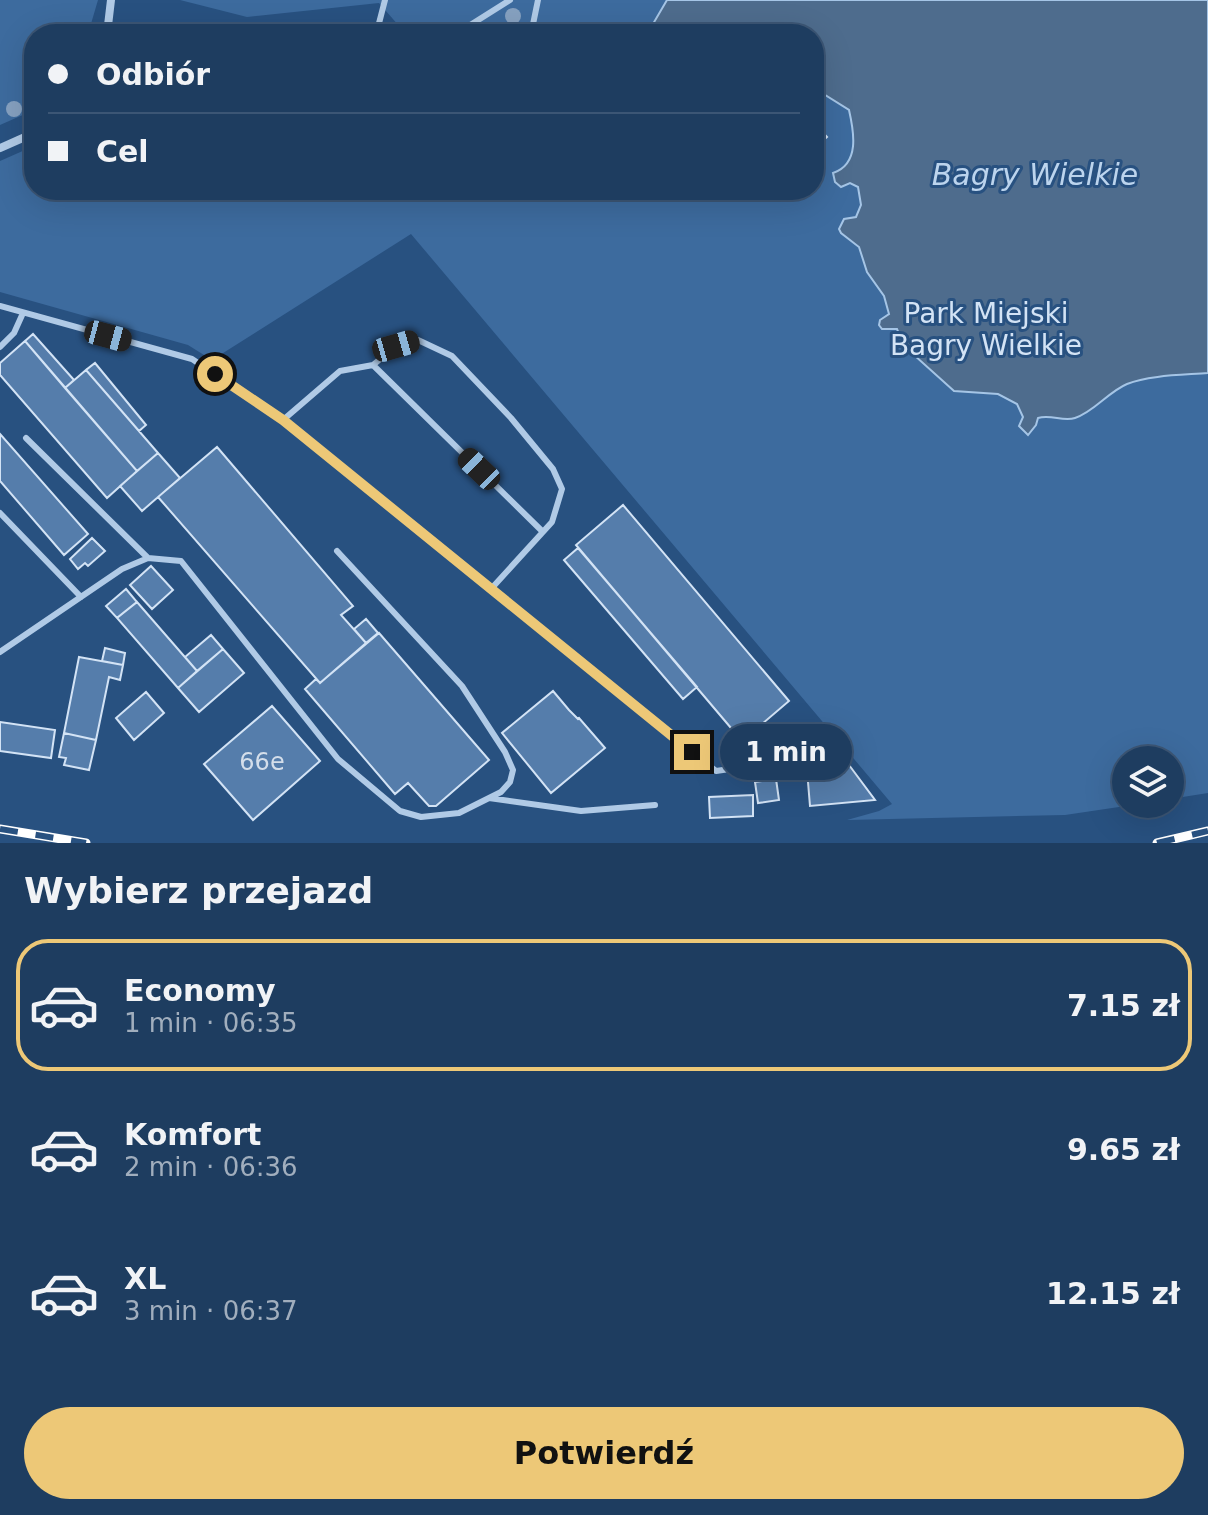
<!DOCTYPE html>
<html lang="pl">
<head>
<meta charset="utf-8">
<style>
  body { margin:0; font-family:"DejaVu Sans",sans-serif; background:#2b4869; color:#f1f3f6; height:100vh; display:flex; flex-direction:column; font-size:30px; white-space:nowrap }
  * { box-sizing:border-box; margin:0 }
  p { font-size:26px; color:#a1aebd }
  .icon { flex:none; width:44px; height:44px; fill:none; stroke:currentColor; stroke-width:2; stroke-linecap:round; stroke-linejoin:round }
  .map { position:relative; height:843px; overflow:hidden }
  .sheet { display:flex; flex-direction:column; background:#1e3d60; flex:1 }
  .sheet>* { flex:none }
  .hud { position:absolute; left:24px; top:24px; width:800px; height:176px; border-radius:32px; box-shadow:0 8px 32px #0002,0 0 0 2px #3c5675; display:grid; align-content:center; height:176px; padding:0 24px; background:#1e3d60 }
  .tools { position:absolute; left:1112px; top:746px; display:grid; gap:16px }
  .tools a { display:grid; place-items:center; width:72px; height:72px; border-radius:50%; background:#1e3d60; box-shadow:0 8px 32px #0002,0 0 0 2px #3c5675; font-size:40px }
  .end { position:absolute; width:36px; height:36px; margin:-18px; border:10px solid #edc877; background:#111; box-shadow:0 0 0 4px #111 }
  .from { border-radius:50% }
  .bubble { position:absolute; height:56px; border-radius:28px; background:#1e3d60; box-shadow:0 8px 32px #0002,0 0 0 2px #3c5675; font-size:26px; font-weight:700; line-height:56px; text-align:center }
  .car { position:absolute; width:24px; height:48px; margin:-24px -12px; border-radius:10px; box-shadow:0 0 6px 2px #0007; background:linear-gradient(#222 24%,#8ab4d8 0 40%,#222 0 76%,#8ab4d8 0 86%,#222 0) }
  .hud b { display:flex; align-items:center; gap:28px; height:76px; font-size:30px }
  .hud b+b { border-top:2px solid #3c5675 }
  .hud i { width:20px; height:20px; background:#f1f3f6 }
  ul { padding:0; list-style:none }
  li { display:flex; align-items:center; gap:24px; height:132px; margin:0 16px 12px; padding:0 8px; border:4px solid transparent; border-radius:32px }
  li div { flex:1 }
  li b { display:block; font-size:30px }
  li em { font-style:normal; font-weight:700 }
  li.on { border-color:#edc877 }
  li>.icon { width:72px; height:72px; stroke-width:1.5 }
  h2 { padding:0 24px; font-size:36px; line-height:96px }
  .button { display:flex; gap:16px; margin-top:auto; padding:16px 24px }
  .button a { flex:1; height:92px; border-radius:48px; background:#edc877; color:#111; font-size:32px; font-weight:700; line-height:92px; text-align:center }
  .map>svg:first-child { display:block }
</style>
</head>
<body>
<div class="map">
<svg width="1208" height="843" viewBox="0 0 1208 843">
  <rect width="100%" height="100%" fill="#285180"/>
  <!-- green -->
  <path fill="#3d6b9e" d="M0,0H98L88,34H34V110L0,125Z
    M180,0H1208V793L1170,799V760H1126V804H1139L1065,815L847,820L879,811L892,804L411,234L212,360L188,345L0,292V161L34,146V190H814V34H406L379,3L247,17Z"/>
  <!-- water -->
  <path fill="#4e6c8d" stroke="#a5c5e6" stroke-width="2" d="M667,0H1208V373C1184,375 1149,375 1127,384C1108,392 1094,412 1075,418C1063,422 1051,414 1038,418L1036,425L1028,435L1019,426L1023,417L1017,404L998,394L954,391L904,346L897,329H882L879,325L880,320L889,314L884,296L867,272L859,247L841,233L839,229L844,219L856,217L861,205L858,187L850,183L841,187L835,182L833,173C860,164 854,132 849,110L814,88V34H649L650,29Z"/>
  <!-- building -->
  <path fill="#557dab" stroke="#d3e3f5" stroke-width="2" d="M814,123L827,137L814,149Z
    M33,334L74,380L65,388L25,341Z
    M25,341L137,471L107,498L0,375V363Z
    M95,363L146,425L139,431L86,370Z
    M86,370L158,453L137,471L65,388Z
    M0,434L88,534L64,555L0,481Z
    M217,447L353,606L341,615L366,643L320,683L158,497Z
    M158,453L180,478L142,511L120,486Z
    M623,505L789,701L742,741L576,545Z
    M92,538L105,551L88,566L85,563L78,569L70,559Z
    M578,548L697,687L683,699L564,560Z
    M151,566L173,590L152,609L130,585Z
    M126,589L137,602L117,618L106,606Z
    M137,602L197,671L178,688L117,618Z
    M366,619L378,633L366,643L354,629Z
    M379,633L489,760L436,806H429L408,783L395,794L305,689L316,679L320,683Z
    M211,635L223,649L197,671L185,657Z
    M105,648L125,653L123,665L102,661Z
    M223,649L244,673L199,712L178,688Z
    M79,657L123,665L120,680L109,677L96,740L64,733Z
    M553,691L569,710L578,719L579,718L605,748L551,793L502,733Z
    M146,692L164,713L134,740L116,718Z
    M272,706L320,761L253,820L204,764Z
    M0,722L55,730L51,758L0,751Z
    M64,733L96,740L89,770L64,765L66,758L59,757Z
    M849,765L875,800L810,806L807,770Z
    M776,779L779,800L758,803L755,782Z
    M753,795V816L710,818L709,797Z"/>
  <g fill="none" stroke-linecap="round" stroke-linejoin="round">
    <!-- lane -->
    <path stroke="#b0cae6" stroke-width="6" d="M377,31L385,0
      M352,34L377,31L409,34
      M456,34L510,0
      M531,34L538,0
      M0,306L192,359L283,420L716,771L813,757
      M0,347L14,333L23,313
      M373,365L543,532
      M283,420L340,371L373,365L396,346L418,340L452,356L511,418L553,469L562,489L552,522L491,589
      M26,438L148,558
      M0,513L81,597
      M0,652L122,569L148,558L181,561L338,759L400,811L421,817L459,813L501,792L510,782L513,770L505,752L462,686L337,551
      M489,798L581,811L655,805"/>
    <!-- street -->
    <path stroke="#b0cae6" stroke-width="8" d="M107,34L111,0
      M0,148L34,133"/>
    <!-- rail casing -->
    <g stroke="#fff" stroke-width="9">
      <path id="rail" d="M0,829L86,843
        M1157,843L1208,831"/>
    </g>
    <!-- rail -->
    <use href="#rail" stroke="#285180" stroke-width="6" stroke-dasharray="18" stroke-linecap="butt"/>
  </g>
  <!-- trees -->
  <g fill="#86a1c0">
    <circle cx="513" cy="16" r="8"/>
    <circle cx="14" cy="109" r="8"/>
  </g>
  <g fill="none" stroke-linecap="round" stroke-linejoin="round">
    <!-- route -->
    <path stroke="#edc877" stroke-width="10" d="M215,374L283,420L692,752"/>
  </g>
  <g text-anchor="middle" stroke-width="6" stroke-linejoin="round" paint-order="stroke">
    <!-- number labels -->
    <g font-size="24" fill="#d4deea">
      <text x="262" y="770">66e</text>
    </g>
    <!-- park labels -->
    <g font-size="28" fill="#d3e3f5" stroke="#285180">
      <text x="986" y="323">Park Miejski<tspan x="986" dy="32">Bagry Wielkie</tspan></text>
    </g>
    <!-- water labels -->
    <g font-size="30" font-style="italic" fill="#bcd4ed" stroke="#285180">
      <text x="1035" y="185">Bagry Wielkie</text>
    </g>
  </g>
</svg>
<div class="tools">
<a><svg class="icon" aria-label="layers" viewBox="0 0 24 24"><path d="M12 4l9 5-9 5-9-5zM3 14l9 5 9-5"/></svg></a>
</div>
<i class="end from" style="left:215px;top:374px"></i>
<i class="end" style="left:692px;top:752px"></i>
<div class="bubble" style="left:720px;top:724px;width:132px">1 min</div>
<i class="car" style="left:108px;top:336px;rotate:105deg"></i>
<i class="car" style="left:396px;top:346px;rotate:74deg"></i>
<i class="car" style="left:479px;top:469px;rotate:314deg"></i>
<div class="hud">
<b><i class="from"></i>Odbiór</b>
<b><i></i>Cel</b>
</div>
</div>
<section class="sheet">
<h2>Wybierz przejazd</h2>
<ul>
<li class="on"><svg class="icon" aria-label="car" viewBox="0 0 24 24"><path d="M5 17H2v-5l4-1 3-4h7l3 4 3 1v5h-3M9 17h6M6 11h13"/><circle cx="7" cy="17" r="2"/><circle cx="17" cy="17" r="2"/></svg><div><b>Economy</b><p>1 min · 06:35</p></div><em>7.15 zł</em></li>
<li><svg class="icon" aria-label="car" viewBox="0 0 24 24"><path d="M5 17H2v-5l4-1 3-4h7l3 4 3 1v5h-3M9 17h6M6 11h13"/><circle cx="7" cy="17" r="2"/><circle cx="17" cy="17" r="2"/></svg><div><b>Komfort</b><p>2 min · 06:36</p></div><em>9.65 zł</em></li>
<li><svg class="icon" aria-label="car" viewBox="0 0 24 24"><path d="M5 17H2v-5l4-1 3-4h7l3 4 3 1v5h-3M9 17h6M6 11h13"/><circle cx="7" cy="17" r="2"/><circle cx="17" cy="17" r="2"/></svg><div><b>XL</b><p>3 min · 06:37</p></div><em>12.15 zł</em></li>
</ul>
<div class="button"><a>Potwierdź</a></div>
</section>
</body>
</html>
